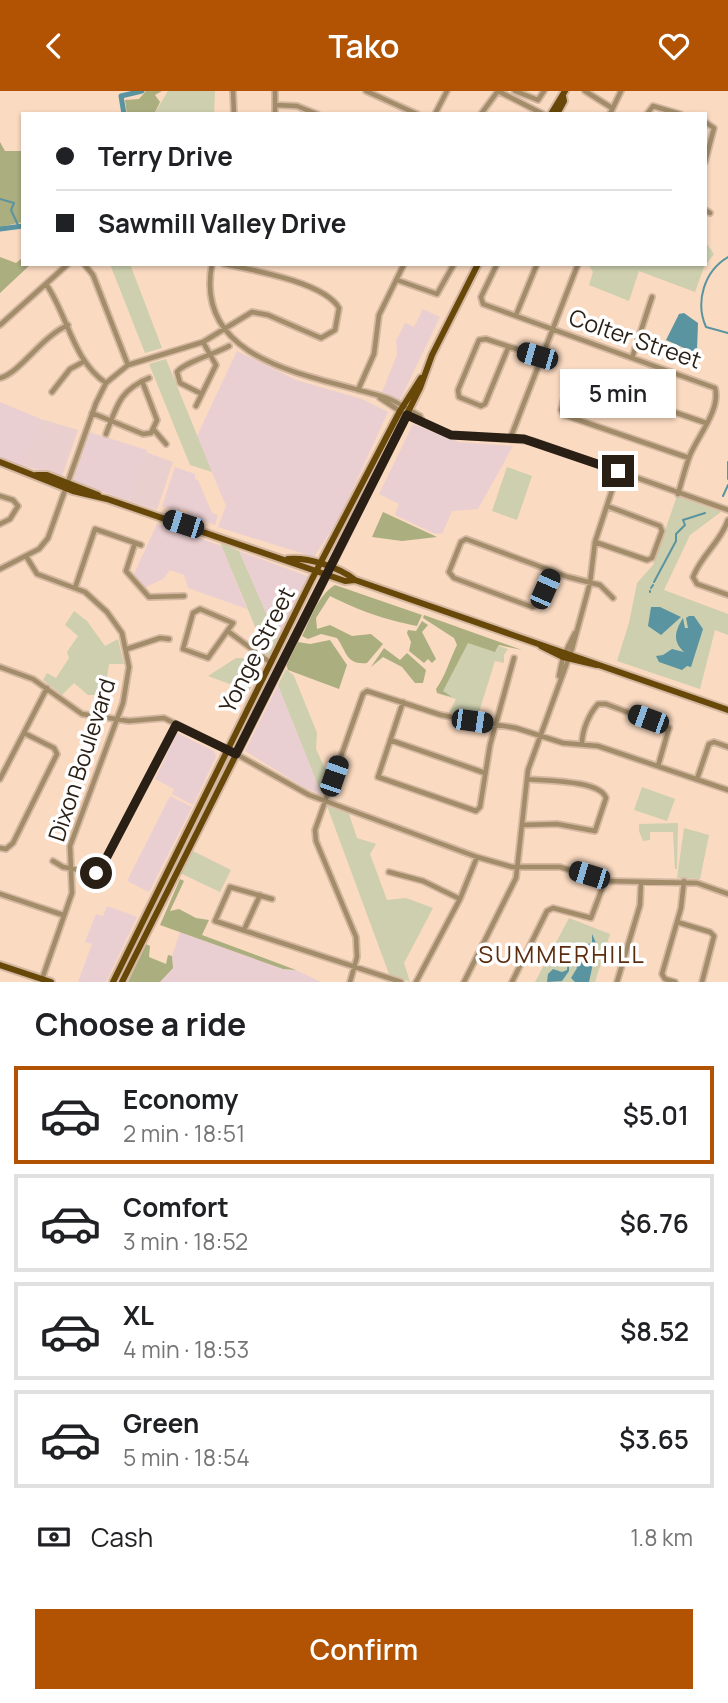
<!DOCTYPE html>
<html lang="en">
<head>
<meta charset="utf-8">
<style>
  body { margin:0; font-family:Manrope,sans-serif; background:#f6f6f6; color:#202124; height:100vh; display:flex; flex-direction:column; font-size:26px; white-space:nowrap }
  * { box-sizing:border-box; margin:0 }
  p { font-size:23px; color:#757577 }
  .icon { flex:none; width:38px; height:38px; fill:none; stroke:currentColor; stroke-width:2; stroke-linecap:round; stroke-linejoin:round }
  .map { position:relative; height:891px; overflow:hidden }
  .sheet { display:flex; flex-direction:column; background:#fff; flex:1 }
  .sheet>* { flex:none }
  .banner { position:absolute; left:21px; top:21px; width:686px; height:154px; border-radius:0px; box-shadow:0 2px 5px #0004; display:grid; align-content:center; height:154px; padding:0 35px; background:#fff }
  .end { position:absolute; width:32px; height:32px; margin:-16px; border:9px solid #2a1f15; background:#fff; box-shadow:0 0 0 4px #fff }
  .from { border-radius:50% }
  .bubble { position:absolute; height:49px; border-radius:0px; background:#fff; box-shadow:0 2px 5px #0004; font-size:23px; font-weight:600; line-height:49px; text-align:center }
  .car { position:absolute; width:21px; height:42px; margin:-21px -10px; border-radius:9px; box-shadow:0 0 5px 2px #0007; background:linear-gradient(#222 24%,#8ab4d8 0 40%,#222 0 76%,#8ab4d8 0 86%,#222 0) }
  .banner b { display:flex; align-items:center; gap:24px; height:66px; font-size:26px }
  .banner b+b { border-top:2px solid #e0e0e0 }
  .banner i { width:18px; height:18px; background:#202124 }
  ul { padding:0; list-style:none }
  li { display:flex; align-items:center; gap:21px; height:98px; margin:0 14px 10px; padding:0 21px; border:4px solid #e0e0e0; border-radius:0px }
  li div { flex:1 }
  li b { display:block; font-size:26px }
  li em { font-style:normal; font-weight:600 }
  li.active { border-color:#b15303 }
  li>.icon { width:63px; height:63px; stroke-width:1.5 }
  h2 { padding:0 35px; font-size:32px; line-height:84px }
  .pay { display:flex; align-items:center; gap:18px; height:77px; padding:0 35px; font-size:26px }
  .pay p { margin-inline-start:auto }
  .action { display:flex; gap:14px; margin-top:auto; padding:14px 35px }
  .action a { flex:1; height:80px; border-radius:0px; background:#b15303; color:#fff; font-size:28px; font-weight:600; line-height:80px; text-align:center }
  header { display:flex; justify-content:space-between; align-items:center; height:91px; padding:0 35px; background:#b15303; color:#fff; font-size:32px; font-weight:600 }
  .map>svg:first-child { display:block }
</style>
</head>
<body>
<header><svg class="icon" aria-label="back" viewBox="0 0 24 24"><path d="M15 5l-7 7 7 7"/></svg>Tako<svg class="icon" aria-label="heart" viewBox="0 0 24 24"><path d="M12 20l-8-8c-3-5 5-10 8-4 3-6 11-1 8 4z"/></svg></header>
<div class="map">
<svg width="728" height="891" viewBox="0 0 728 891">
  <rect width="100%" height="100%" fill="#fadac1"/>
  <!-- commercial -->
  <path fill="#eacfd2" d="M423,218L440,226L400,309L382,301L397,264L396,250L405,232L414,236Z
    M237,260L296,289L362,308L388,321L340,426L314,466L218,436L226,415L197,345Z
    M0,311L41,328L24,375L0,366Z
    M413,333L459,351L513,355L478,418L452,420L442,443L433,442L395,424L399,413L379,403Z
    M89,341L147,359L129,410L73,390Z
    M175,376L195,383V388L198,389L212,422L218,424L215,434L186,424L187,420L181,417L179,421L162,415Z
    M157,433L222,455L247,518L188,497L184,484L170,479L163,488L144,497L134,483Z
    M239,460L310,486L278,550Z
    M278,594L322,704L305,697L245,660Z
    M177,642L214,660L216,666L193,714L172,703L174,698L155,688Z
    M170,705L192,716L149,801L127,790Z
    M107,815L137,826L106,891H78L92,853L85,851L96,823L103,825Z
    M180,841L283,878L296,879L321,891H160L173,877L172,865Z"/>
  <!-- industrial -->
  <path fill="#eacfcf" d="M41,328L78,339L62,385L24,375Z
    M146,361L173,371L157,419L129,410Z"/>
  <!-- green -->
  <path fill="#cdcfae" d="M168,0H215L214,23H154Z
    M705,150L714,163L704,176L695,201L639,180L629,210L589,194L593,181L588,173H705Z
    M110,173H130L162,257L145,262Z
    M166,268L212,381L190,374L149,273Z
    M507,376L532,385L517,429L492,420Z
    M677,405L721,421L690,444L664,499L728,523V544L715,539L700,598L617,570L629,532L637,492L653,474Z
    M220,451L239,460L278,550L268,567Z
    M74,520L87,530L105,555L118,548L124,573H109L104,604H88L74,592L62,604L43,589L47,582L56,587L69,567L67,561L78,545L65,534Z
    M467,550L496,560L499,555L508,558L504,564V572L495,570L478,624L449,622L456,608L439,603Z
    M236,567H243L260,580L249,600L208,585Z
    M286,578L294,585L317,642L316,658L329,686L322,704L278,594Z
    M642,696L675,708L667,730L634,719Z
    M327,715L349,723L357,747L376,753L370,763L387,809L406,807L433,817L404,872L410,891L389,883Z
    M678,732L677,778H675L673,741H650V749L643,750L639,740V733Z
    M684,737L709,744L700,788L677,787Z
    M191,759L231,779L220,801L180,782Z
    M569,827L610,843L595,891H535Z"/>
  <!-- forest -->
  <path fill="#abae7f" d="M146,0H162L155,4L160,11L154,23H127L125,9L139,8Z
    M0,51L5,60H23V131L0,136Z
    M0,166L16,172L23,166V173H31L0,202Z
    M383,421L437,446L402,450L372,446Z
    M335,494L422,524L417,535C383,528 360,520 330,505L316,527L317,538L330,534L352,545L371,543L383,553L367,572C346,574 347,561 337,547L321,543L308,548L302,545C310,529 318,504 335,494Z
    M424,524L522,559L499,554L495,561L468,552L443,600L452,606L437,602L436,598C446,584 449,570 457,554L454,547L423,527Z
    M422,530L428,534L422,541L436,568L432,572L428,568L424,572L409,560L411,551L407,542L408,539L416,540Z
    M330,549L347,574L339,598L288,579L286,573L298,551L310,553Z
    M384,557L400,569L407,562L426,579L423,592H415L402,576L383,566L371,576Z
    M180,788L184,790L170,820L179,818L196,827L209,829L202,844L296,879L283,878L160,834Z
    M146,853L150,855L149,866L166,873L168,864L172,865L173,877L160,891H128Z"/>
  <!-- water -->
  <path fill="#5994a0" d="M684,222L698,232L697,259L693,261L666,249L679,223Z
    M651,516H660L681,526L661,544L648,535Z
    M689,525H694L703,538L691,576L687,575L682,579L659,571L656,565L663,564L672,558L684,561C672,550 675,540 683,527L685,537H688L686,527Z
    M592,843L597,854L589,891H575L571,887L577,877L573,867L569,868V880L562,890L547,891L548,883L553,878L562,881L567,879L568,865L576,866L581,873L588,853L592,852Z"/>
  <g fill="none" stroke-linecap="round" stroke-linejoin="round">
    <!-- stream -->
    <path stroke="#5994a0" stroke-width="2" d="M0,108L14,112L11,119L18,134
      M728,166C704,180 695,211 706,236L728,242
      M728,371V388
      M723,405L728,394
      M654,491L676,450V443L685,434L683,429L705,422
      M651,497L653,494
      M650,501V500"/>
    <!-- river -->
    <path stroke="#5994a0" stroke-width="5" d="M124,23L121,5L142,0
      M0,138L23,135"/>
    <!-- minor casing -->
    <g stroke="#d5b8a2" stroke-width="8">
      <path id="minor" d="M233,0L234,23
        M366,0L417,23
        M498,0L543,23
        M515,0L538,9L544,0
        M585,0L612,17
        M275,14L297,15L317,23
        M275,23V0
        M435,23L447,0
        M481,23L498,0
        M610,23L621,0
        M647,23L653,15L680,23
        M705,31L714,37L705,71
        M705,119L710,122
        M84,173L93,184L128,274
        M212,173C192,275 321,285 387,307C398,311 409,319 420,325L422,330
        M497,173L481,206L483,213L715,297C721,318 698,345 690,364C685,377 682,390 678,403
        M397,189L437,203L454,173
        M46,193C68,225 73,270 106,292
        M516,224L537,173
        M0,234L68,173
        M508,257L485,313L481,315L459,306L458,299L479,249L486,248L541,266
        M632,267L652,206
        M0,287C20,282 41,246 68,234
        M358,299L374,263L379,224L404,173
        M52,301L70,278L83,271
        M202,303L180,292L177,281C185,271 215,263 229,255
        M380,307L406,324L451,344L533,350L728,419
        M196,315L216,274L203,251
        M92,322L143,343L151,342L157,329L142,290
        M154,339L166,353
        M106,343C117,314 120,299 149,287
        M510,348L578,173
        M689,367L564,324L561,319C564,308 566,292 578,288L706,332
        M0,405L13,409L18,415L10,428L0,433
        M728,429C720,452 702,463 693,486L697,493L728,504
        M595,451L647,469L652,467L662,440L660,435L607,415
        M135,452L126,480L149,506L184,505
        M26,465L37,483L85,501L107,521L122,542L129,576L123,612L70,755L72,802L42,888
        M0,478L39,458L48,447L96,312L106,292L128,274L203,251L252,221L268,224L321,247L335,239L339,217C324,191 252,179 224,173
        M552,481L538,514L532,516L454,487L449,481L461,451L466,448L568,486L600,494L613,507
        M75,497L95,438L141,454
        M200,518L233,532L208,567L183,558L193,522Z
        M229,541L271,572
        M127,558L160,547L169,548
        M0,576L33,588L82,623L129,630L164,627L236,663L309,704L477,766L512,776H560L605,790L697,792L728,803
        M559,585L563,566L575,542
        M403,611L378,686L476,720L480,716L490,654L514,567
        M390,649L485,682
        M582,653C582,639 589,623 598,613H606L669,637L658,675
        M0,688L47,597
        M697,688L709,653L714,651L728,656
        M523,734L557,733L595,740L606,707C600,689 545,690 527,688
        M0,757L6,758L13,752L57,663L54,657L24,642
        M53,770L63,776L96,782L100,779L176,633
        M389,781L423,790L460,808
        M0,803L63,824
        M272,808L230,796L215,830L401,891
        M677,831L710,841L714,845L702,891
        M244,839L260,804
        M350,891L357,866L356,846L316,750L315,739L363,603L367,600L441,624L516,637L563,652L598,655L728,699
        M416,891L460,808L477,766
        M464,891L516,787L528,679L572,558L590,492L595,451L618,381
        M512,891L547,820L553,817L591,827L605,790
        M617,891L640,814L641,791
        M675,891L665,888L662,883L681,817L684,790"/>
    </g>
    <!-- major casing -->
    <g stroke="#d5b8a2" stroke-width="10">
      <path id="major" d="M551,23L565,0
        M557,23L564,10L563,5
        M0,371L73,400L107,408L345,490L355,489
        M36,384H47L98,404
        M288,468C308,466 339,476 355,489L728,619
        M541,555L563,566L597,574
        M0,874L51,891
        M113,891L312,488L400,320L421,287
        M122,891L420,297L432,264L478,173"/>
    </g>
    <!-- minor -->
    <use href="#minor" stroke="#a28c69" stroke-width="4.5"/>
    <!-- major -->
    <use href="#major" stroke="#674808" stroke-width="6"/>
  </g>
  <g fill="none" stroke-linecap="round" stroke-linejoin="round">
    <!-- route -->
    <path stroke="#2a1f15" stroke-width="9" d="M96,782L100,779L176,634L236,663L407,324L451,344L524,348L618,380"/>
  </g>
  <g text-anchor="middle" stroke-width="7" stroke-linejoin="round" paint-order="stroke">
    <!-- street labels -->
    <g font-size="23" fill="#2a1f15" stroke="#fff">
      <text transform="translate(635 248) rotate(19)" y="8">Colter Street</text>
      <text transform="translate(257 559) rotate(-63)" y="8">Yonge Street</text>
      <text transform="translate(82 669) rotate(-72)" y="8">Dixon Boulevard</text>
    </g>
    <!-- neighbourhood labels -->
    <g font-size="24" letter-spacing="2" fill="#5b2c0d" stroke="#fff">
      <text x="562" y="872">SUMMERHILL</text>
    </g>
  </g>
</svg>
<i class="end from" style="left:96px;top:782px"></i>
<i class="end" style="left:618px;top:380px"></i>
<div class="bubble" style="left:560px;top:278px;width:116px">5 min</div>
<i class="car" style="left:537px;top:265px;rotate:286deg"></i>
<i class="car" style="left:183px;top:433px;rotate:288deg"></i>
<i class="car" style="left:545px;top:498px;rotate:24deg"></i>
<i class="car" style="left:648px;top:628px;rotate:290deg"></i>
<i class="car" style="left:472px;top:630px;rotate:98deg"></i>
<i class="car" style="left:334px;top:685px;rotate:19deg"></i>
<i class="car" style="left:589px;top:784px;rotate:287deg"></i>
<div class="banner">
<b><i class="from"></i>Terry Drive</b>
<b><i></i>Sawmill Valley Drive</b>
</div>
</div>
<section class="sheet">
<h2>Choose a ride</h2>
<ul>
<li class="active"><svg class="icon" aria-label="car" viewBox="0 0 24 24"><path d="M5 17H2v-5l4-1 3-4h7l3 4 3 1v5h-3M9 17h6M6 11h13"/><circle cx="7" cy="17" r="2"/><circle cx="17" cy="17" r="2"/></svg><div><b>Economy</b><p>2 min · 18:51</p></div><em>$5.01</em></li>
<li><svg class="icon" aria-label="car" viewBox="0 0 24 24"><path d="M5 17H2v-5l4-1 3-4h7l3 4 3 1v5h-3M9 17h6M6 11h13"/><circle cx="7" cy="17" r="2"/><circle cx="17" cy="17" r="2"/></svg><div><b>Comfort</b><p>3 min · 18:52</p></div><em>$6.76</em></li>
<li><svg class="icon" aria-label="car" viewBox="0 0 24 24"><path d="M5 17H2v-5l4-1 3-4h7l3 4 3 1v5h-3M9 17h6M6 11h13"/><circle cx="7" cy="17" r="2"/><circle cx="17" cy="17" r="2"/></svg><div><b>XL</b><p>4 min · 18:53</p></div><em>$8.52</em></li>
<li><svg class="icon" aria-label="car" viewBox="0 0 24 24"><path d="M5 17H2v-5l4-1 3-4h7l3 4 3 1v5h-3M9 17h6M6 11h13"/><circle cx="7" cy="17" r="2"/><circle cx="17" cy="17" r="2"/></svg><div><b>Green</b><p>5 min · 18:54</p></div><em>$3.65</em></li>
</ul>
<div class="pay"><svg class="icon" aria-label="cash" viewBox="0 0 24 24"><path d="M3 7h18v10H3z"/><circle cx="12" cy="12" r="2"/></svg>Cash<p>1.8 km</p></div>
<div class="action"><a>Confirm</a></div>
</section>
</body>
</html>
